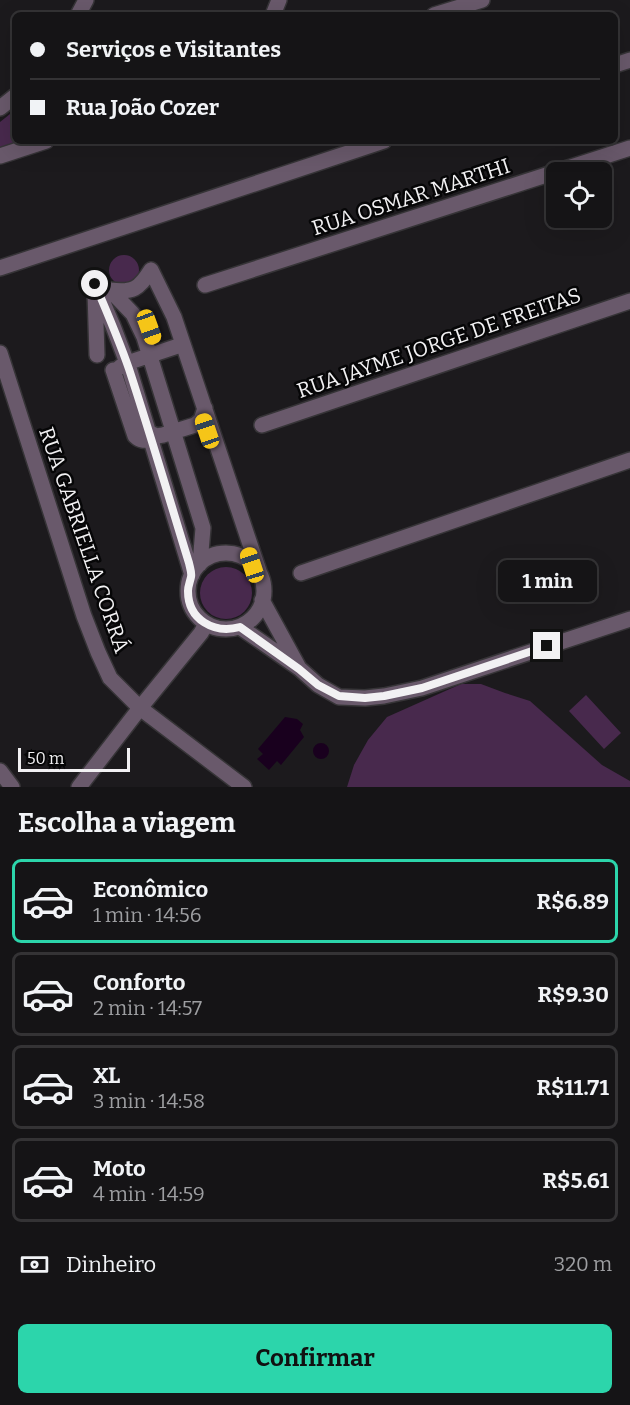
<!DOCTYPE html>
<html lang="pt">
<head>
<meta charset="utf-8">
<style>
  body { margin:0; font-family:Bitter,serif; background:#1e1d1f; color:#f1f3f6; height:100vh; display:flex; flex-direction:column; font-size:22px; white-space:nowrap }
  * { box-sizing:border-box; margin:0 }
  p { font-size:20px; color:#9d9ea1 }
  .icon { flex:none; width:33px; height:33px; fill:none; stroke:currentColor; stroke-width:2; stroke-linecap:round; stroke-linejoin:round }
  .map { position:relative; height:787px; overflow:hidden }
  .panel { display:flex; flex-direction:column; background:#151416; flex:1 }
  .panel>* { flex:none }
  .guide { position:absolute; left:12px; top:12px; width:606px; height:132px; border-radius:9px; box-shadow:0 6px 24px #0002,0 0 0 2px #343335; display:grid; align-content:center; height:132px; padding:0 18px; background:#151416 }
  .buttons { position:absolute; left:546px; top:162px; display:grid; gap:12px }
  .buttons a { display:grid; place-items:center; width:66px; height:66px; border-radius:9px; background:#151416; box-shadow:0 6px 24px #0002,0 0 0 2px #343335; font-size:30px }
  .scale { position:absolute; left:18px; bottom:15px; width:112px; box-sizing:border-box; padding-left:6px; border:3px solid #f2f1f3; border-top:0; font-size:16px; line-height:21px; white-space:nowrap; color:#f2f1f3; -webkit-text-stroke:4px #060607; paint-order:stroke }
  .end { position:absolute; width:27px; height:27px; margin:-14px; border:8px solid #f2f1f3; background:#111; box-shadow:0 0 0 3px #111 }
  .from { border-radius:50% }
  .bubble { position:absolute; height:42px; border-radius:9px; background:#151416; box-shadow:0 6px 24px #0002,0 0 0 2px #343335; font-size:20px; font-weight:700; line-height:42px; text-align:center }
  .car { position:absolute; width:18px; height:36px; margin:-18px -9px; border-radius:8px; box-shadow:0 0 4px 2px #0007; background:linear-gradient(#f5c518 24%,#345 0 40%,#f5c518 0 76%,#345 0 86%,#f5c518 0) }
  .guide b { display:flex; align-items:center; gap:21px; height:57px; font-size:22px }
  .guide b+b { border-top:2px solid #343335 }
  .guide i { width:15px; height:15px; background:#f1f3f6 }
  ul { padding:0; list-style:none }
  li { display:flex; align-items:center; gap:18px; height:84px; margin:0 12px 9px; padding:0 6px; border:3px solid #343335; border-radius:9px }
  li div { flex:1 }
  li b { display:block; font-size:22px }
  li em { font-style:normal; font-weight:700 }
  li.active { border-color:#2cd5ab }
  li>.icon { width:54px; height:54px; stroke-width:1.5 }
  h2 { padding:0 18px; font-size:27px; line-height:72px }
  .pay { display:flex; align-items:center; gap:15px; height:66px; padding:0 18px; font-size:22px }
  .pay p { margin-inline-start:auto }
  .action { display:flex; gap:12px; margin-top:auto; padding:12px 18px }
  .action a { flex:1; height:69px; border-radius:9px; background:#2cd5ab; color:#111; font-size:24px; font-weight:700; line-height:69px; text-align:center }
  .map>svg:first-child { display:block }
</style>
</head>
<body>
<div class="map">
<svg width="630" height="787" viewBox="0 0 630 787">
  <rect width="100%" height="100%" fill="#1c1a1d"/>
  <!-- green -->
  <path fill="#48294d" d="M15,110V141H21L0,148V122Z
    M109 270a15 15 0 1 1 30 0a15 15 0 1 1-30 0Z
    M200 593a26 26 0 1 1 52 0a26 26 0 1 1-52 0Z
    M461,684H481L505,693L530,701L602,765L630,781V787H347L354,765L368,740L387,717Z
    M586,695L621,733L604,749L569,711Z"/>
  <!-- water -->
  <path fill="#19001e" d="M285,717L297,719L303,724L300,730L304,737L281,765L277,761L269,770L257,759L263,754L258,749Z
    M313 751a8 8 0 1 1 16 0a8 8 0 1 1-16 0Z"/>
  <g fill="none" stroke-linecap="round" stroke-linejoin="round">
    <!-- minor casing -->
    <g stroke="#363437" stroke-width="18">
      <path id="minor" d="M78,15L86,0
        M273,15L279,0
        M434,15L482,0
        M615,65L630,60
        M0,108L15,96
        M0,156L46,141
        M0,268L384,141
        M151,270L174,317L261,577
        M95,284L110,290L133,314L144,337L203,528L200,564
        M95,284L113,326L129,368L192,575
        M205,285L630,148
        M110,290C133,293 139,289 151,270
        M95,293L97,355
        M0,353L84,616L98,652L110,678L140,708L244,787
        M120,367L127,363L178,346
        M113,370L135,436C140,441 144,441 151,439
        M262,425L630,301
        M148,432L157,436L163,435L195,425L201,420L205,408
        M188 591a38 38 0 1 1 76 0a38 38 0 1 1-76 0Z
        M301,573L630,460
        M262,600L298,666
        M240,627L299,668L318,685L339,697L365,698L384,696L422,688L630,619
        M0,771L12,787
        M79,787L140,708L201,633L206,624"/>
    </g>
    <!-- minor -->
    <use href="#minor" stroke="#69596b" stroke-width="15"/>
  </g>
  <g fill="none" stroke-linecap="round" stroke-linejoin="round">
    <!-- route -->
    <path stroke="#f2f1f3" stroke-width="8" d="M95,284C107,312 119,340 129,369C150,433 169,498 189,563C190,568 192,573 191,577C190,582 188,586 188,591C188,620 214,634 240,627L299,669L318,685L339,696L365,698L384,696L422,688L547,646"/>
  </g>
  <g text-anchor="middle" stroke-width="5" stroke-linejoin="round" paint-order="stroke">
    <!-- street labels -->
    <g font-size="21" fill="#f2f1f3" stroke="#060607">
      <text transform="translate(411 197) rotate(-18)" y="7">RUA OSMAR MARTHI</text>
      <text transform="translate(439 343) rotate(-19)" y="7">RUA JAYME JORGE DE FREITAS</text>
      <text transform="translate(84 540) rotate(71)" y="7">RUA GABRIELLA CORRÁ</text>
    </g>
  </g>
</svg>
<div class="buttons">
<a><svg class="icon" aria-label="locate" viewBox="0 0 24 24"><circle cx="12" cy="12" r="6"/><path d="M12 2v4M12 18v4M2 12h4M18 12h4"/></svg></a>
</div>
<div class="scale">50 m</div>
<i class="end from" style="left:95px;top:284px"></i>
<i class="end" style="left:547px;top:646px"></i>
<div class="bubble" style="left:498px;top:560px;width:99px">1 min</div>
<i class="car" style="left:149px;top:327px;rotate:160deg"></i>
<i class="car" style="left:207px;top:431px;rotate:341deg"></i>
<i class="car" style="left:252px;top:565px;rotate:342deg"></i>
<div class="guide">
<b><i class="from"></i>Serviços e Visitantes</b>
<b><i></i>Rua João Cozer</b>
</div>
</div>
<section class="panel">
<h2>Escolha a viagem</h2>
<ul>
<li class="active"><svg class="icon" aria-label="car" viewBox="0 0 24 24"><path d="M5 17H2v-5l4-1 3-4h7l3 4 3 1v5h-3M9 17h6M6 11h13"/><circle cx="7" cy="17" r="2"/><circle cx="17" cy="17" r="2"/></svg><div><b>Econômico</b><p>1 min · 14:56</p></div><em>R$6.89</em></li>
<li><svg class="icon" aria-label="car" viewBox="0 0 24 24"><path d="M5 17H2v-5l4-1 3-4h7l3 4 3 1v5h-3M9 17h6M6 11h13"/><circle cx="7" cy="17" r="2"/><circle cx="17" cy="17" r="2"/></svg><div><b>Conforto</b><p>2 min · 14:57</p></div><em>R$9.30</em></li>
<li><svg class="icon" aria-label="car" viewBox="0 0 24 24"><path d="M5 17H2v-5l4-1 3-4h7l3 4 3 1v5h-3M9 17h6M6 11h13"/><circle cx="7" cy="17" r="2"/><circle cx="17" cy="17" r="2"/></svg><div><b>XL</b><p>3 min · 14:58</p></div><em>R$11.71</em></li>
<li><svg class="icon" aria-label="car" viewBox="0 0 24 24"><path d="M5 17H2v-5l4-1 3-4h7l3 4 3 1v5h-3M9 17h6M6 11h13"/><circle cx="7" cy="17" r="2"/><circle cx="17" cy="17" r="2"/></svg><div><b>Moto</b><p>4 min · 14:59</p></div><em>R$5.61</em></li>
</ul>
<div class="pay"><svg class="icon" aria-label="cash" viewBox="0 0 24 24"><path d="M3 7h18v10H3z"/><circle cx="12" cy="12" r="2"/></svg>Dinheiro<p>320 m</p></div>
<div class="action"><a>Confirmar</a></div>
</section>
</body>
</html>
